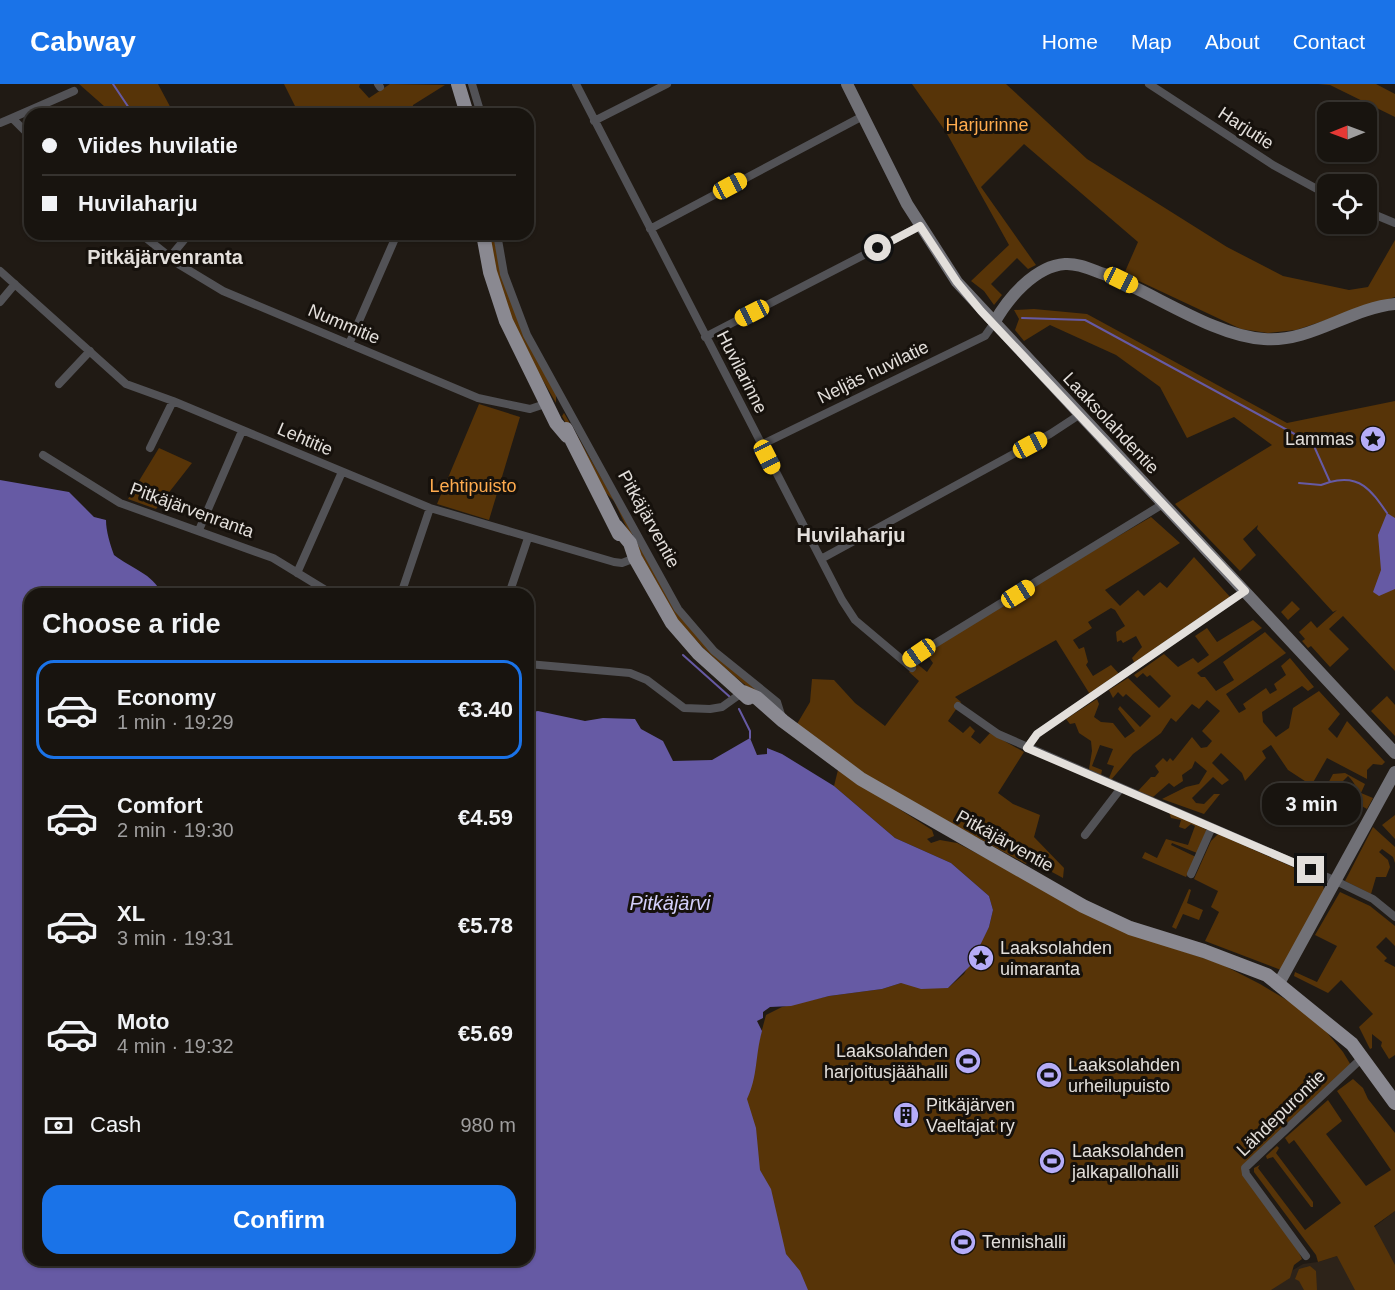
<!DOCTYPE html>
<html lang="en">
<head>
<meta charset="utf-8">
<style>
  body { margin:0; font-family:Helvetica,sans-serif; background:#211d18; color:#f1f3f6; height:100vh; display:flex; flex-direction:column; font-size:22px; white-space:nowrap }
  * { box-sizing:border-box; margin:0 }
  p { font-size:20px; color:#9f9e9e }
  .icon { flex:none; width:33px; height:33px; fill:none; stroke:currentColor; stroke-width:2; stroke-linecap:round; stroke-linejoin:round }
  .map { position:relative; flex:1; overflow:hidden }
  .drawer { position:absolute; left:24px; top:504px; width:510px; height:678px; display:flex; flex-direction:column; background:#18140f; border-radius:18px; box-shadow:0 2px 4px #0004,0 0 0 2px #36332f }
  .drawer>* { flex:none }
  .top-card { position:absolute; left:24px; top:24px; width:510px; height:132px; border-radius:18px; box-shadow:0 2px 4px #0004,0 0 0 2px #36332f; display:grid; align-content:center; height:132px; padding:0 18px; background:#18140f }
  .needle { width:39px; rotate:269deg }
  .fabs { position:absolute; left:1317px; top:18px; display:grid; gap:12px }
  .fabs a { display:grid; place-items:center; width:60px; height:60px; border-radius:12px; background:#18140f; box-shadow:0 2px 4px #0004,0 0 0 2px #36332f; font-size:30px }
  .end { position:absolute; width:27px; height:27px; margin:-14px; border:8px solid #e3dfdb; background:#111; box-shadow:0 0 0 3px #111 }
  .from { border-radius:50% }
  .bubble { position:absolute; height:42px; border-radius:18px; background:#18140f; box-shadow:0 2px 4px #0004,0 0 0 2px #36332f; font-size:20px; font-weight:600; line-height:42px; text-align:center }
  .car { position:absolute; width:18px; height:36px; margin:-18px -9px; border-radius:8px; box-shadow:0 0 4px 2px #0007; background:linear-gradient(#f5c518 24%,#345 0 40%,#f5c518 0 76%,#345 0 86%,#f5c518 0) }
  .top-card b { display:flex; align-items:center; gap:21px; height:57px; font-size:22px }
  .top-card b+b { border-top:2px solid #36332f }
  .top-card i { width:15px; height:15px; background:#f1f3f6 }
  ul { padding:0; list-style:none }
  li { display:flex; align-items:center; gap:18px; height:99px; margin:0 12px 9px; padding:0 6px; border:3px solid transparent; border-radius:18px }
  li div { flex:1 }
  li b { display:block; font-size:22px }
  li em { font-style:normal; font-weight:600 }
  li.active { border-color:#1a73e8 }
  li>.icon { width:54px; height:54px; stroke-width:1.5 }
  h2 { padding:0 18px; font-size:27px; line-height:72px }
  .pay { display:flex; align-items:center; gap:15px; height:66px; padding:0 18px; font-size:22px }
  .pay p { margin-inline-start:auto }
  .cta { display:flex; gap:12px; margin-top:auto; padding:12px 18px }
  .cta a { flex:1; height:69px; border-radius:18px; background:#1a73e8; color:#fff; font-size:24px; font-weight:600; line-height:69px; text-align:center }
  header { display:flex; align-items:center; gap:36px; box-sizing:border-box; height:84px; padding:0 30px; background:#1a73e8; color:#fff }
  header strong { font-size:28px }
  nav { display:flex; gap:33px; margin-inline-start:auto; font-size:21px }
  .map>svg:first-child { display:block }
</style>
</head>
<body>
<header>
<strong>Cabway</strong>
<nav><a>Home</a><a>Map</a><a>About</a><a>Contact</a></nav>
</header>
<div class="map">
<svg width="1395" height="1206" viewBox="0 0 1395 1206">
  <rect width="100%" height="100%" fill="#201a14"/>
  <!-- built -->
  <path fill="#2d2319" d="M1395,1127V1206H1260L1303,1180L1318,1178L1337,1172Z"/>
  <!-- green -->
  <path fill="#573408" d="M79,0H158L174,30H113Z
    M284,0H360L359,3L369,14L390,0L445,1L413,21L412,30H299Z
    M912,0H1006L1087,75L1227,163L1283,192L1349,206L1368,203L1395,156V213L1296,246L1268,249L1241,245L1124,190L1138,158L1024,60L981,103L1036,181L1028,185L1017,174L991,200L1002,211L994,221L984,207L971,197L1009,161L946,48Z
    M1318,0H1376L1395,10V33L1330,1Z
    M487,150H493C505,211 526,256 556,310V319L530,274L501,211Z
    M1034,225L1087,230L1287,339L1395,317V587L1343,532L1329,545L1349,565L1330,583L1311,562L1308,564L1302,557L1305,555L1299,548L1311,537L1317,544L1337,526L1333,528L1257,445L1258,441L1243,455L1256,471L1240,487L1175,420L1272,361L1234,333L1187,354L1160,303L1116,271L1050,241L1024,257L1015,246L1019,235L1014,226Z
    M479,320L520,333L489,436L437,420Z
    M564,329L633,449L630,451L614,417L601,404L562,332Z
    M159,364L192,379L156,425L128,415Z
    M1151,433L1180,459L1105,506L1120,522L1138,506L1144,512L1160,498L1167,504L1194,473L1231,514L1135,580L1132,574L1142,563L1136,552L1123,559L1121,556L1117,558L1116,548L1125,542L1115,526L1111,524L1088,538L1092,544L1073,556L1079,565L1084,563L1088,578L1086,581L1093,592L1111,581L1121,592L1091,612L1056,556L955,613L961,618L948,637L963,649L970,642L975,647L971,653L980,660L990,649L1024,668L998,709L1013,720L1040,731L1034,753L1064,784L1063,794L1028,775L1026,780L877,699L797,640L810,618L812,595L834,596L855,619L885,642L919,597L909,588L916,579L927,588L933,579L924,566Z
    M636,452L679,530L759,607L757,610C707,571 648,517 636,452Z
    M1292,517L1300,525L1288,536L1281,528Z
    M1253,536L1262,544L1197,589L1201,593H1205L1216,607L1234,596L1223,578L1265,548L1286,569L1226,610L1239,629L1246,625L1243,620L1266,604L1270,610L1277,606L1274,600L1286,591L1281,582L1290,574L1314,603L1308,607L1302,602L1262,628L1263,638L1276,653L1289,644L1293,624L1319,607L1340,630L1328,645L1337,654L1347,637L1385,678L1382,681L1373,680L1367,686V695L1327,674L1311,702L1324,707L1333,690L1345,689L1365,700L1361,709L1373,714L1367,725L1358,720C1359,708 1357,701 1348,692L1334,706L1347,723L1309,704L1311,701L1288,686L1271,661L1262,667L1266,674L1245,697L1242,689L1221,669L1212,679L1229,696L1222,701L1213,693L1192,714L1196,719L1204,720L1214,710H1220L1204,730L1162,715L1186,703L1199,700L1207,687L1195,677L1192,684L1182,691L1183,697L1174,703L1169,699L1153,713L1138,707L1151,693H1155L1159,688L1155,682L1163,674L1167,678L1170,674L1173,677L1192,653L1201,664L1207,663L1212,657L1202,647L1220,627L1207,616L1199,625L1192,620L1176,638L1171,634L1161,649L1133,670L1111,696L1109,694L1114,682L1107,680L1113,665L1100,661L1092,682L1102,686L1101,691L1089,685L1092,667L1091,657L1079,649L1075,639L1070,640L1066,635L1097,615L1099,620L1094,633L1101,638L1113,639L1125,654L1135,647L1118,625L1120,622L1140,643L1151,632L1126,610L1123,613L1118,608L1113,614L1109,606L1128,594L1159,624L1171,612L1150,591L1147,593L1143,589L1137,594L1134,591L1164,570L1178,583L1193,574L1198,579L1209,571L1195,552L1207,544L1217,558Z
    M1387,612L1395,621V652L1371,627Z
    M838,686L932,746L934,752L927,755L931,759L940,756L957,759L1131,850L1221,880L1260,900L1295,921L1324,945L1343,968L1352,983L1245,1084L1292,1154L1302,1175L1294,1181L1290,1194L1271,1206H760L731,1061L766,931L782,923L829,912L882,905L901,899L948,904L964,890L989,843L993,826L989,812L951,779L895,754L834,702Z
    M1169,728L1207,746L1197,769L1172,759L1171,761L1196,773L1186,793L1142,774L1145,768L1157,774L1166,755L1188,761L1195,742L1191,740L1185,745L1179,743L1181,736L1171,734Z
    M1395,731V755L1382,741Z
    M1373,743L1395,763V779L1393,773L1382,765L1379,768L1388,776L1390,783L1386,793H1376L1371,810L1345,797Z
    M1218,750L1322,796L1324,806L1281,886L1205,857L1219,828L1211,823L1218,807L1194,795L1211,757Z
    M1189,805L1191,806L1187,819L1203,826L1199,836L1183,830L1176,845L1172,843Z
    M1340,808L1370,822L1395,842V862L1386,853L1376,863L1387,874L1384,877L1395,883V971L1389,975L1381,962L1382,958L1372,950V964L1370,965L1359,943L1373,930L1341,896L1328,909L1294,892L1295,888L1317,898L1337,862L1315,851Z
    M1353,995L1363,1004L1368,1015L1395,1049V1127L1374,1142L1395,1181V1206H1355L1337,1172L1318,1178L1316,1171L1254,1088V1084L1260,1081L1258,1084L1305,1146L1341,1119L1294,1056L1289,1060L1285,1054L1328,1016L1342,1037L1326,1050L1366,1102L1391,1086L1337,1007Z
    M1277,1062L1279,1064L1276,1069L1313,1118V1123H1311L1273,1073L1267,1075L1266,1072Z
    M1310,1182L1316,1187L1317,1206H1304L1299,1197L1295,1195L1299,1185Z"/>
  <!-- water -->
  <path fill="#665aa4" d="M0,396L69,408L94,433L106,436C106,447 110,460 114,471C132,485 152,489 162,510H30V1176H528V629L538,627L585,637L603,634L635,635L641,645L663,657L673,677L712,676L750,654L757,671L767,670V664L782,670L834,702L895,754L951,779L989,812L993,826L989,843L970,882L948,904L921,905L901,899L882,905L829,912L791,922L770,923L763,928V934L757,937L762,947C755,972 758,992 747,1015L756,1044L760,1086L771,1105L786,1170L800,1187L808,1206H0Z
    M1387,429L1395,434V505L1379,512L1373,508L1381,486L1378,451Z"/>
  <g fill="none" stroke-linecap="round" stroke-linejoin="round">
    <!-- stream -->
    <path stroke="#665aa4" stroke-width="2" d="M113,0L133,30
      M1022,234L1085,236L1300,353
      M1308,358L1314,362L1330,398C1360,390 1371,406 1387,429
      M1299,399L1321,401L1330,398
      M683,571L730,613
      M739,625L750,647V654"/>
    <!-- street -->
    <path stroke="#525256" stroke-width="8" d="M378,0L380,3
      M472,0L481,30
      M576,0L842,516L855,536L912,584
      M1149,0L1273,81L1328,111
      M12,34L74,7
      M594,37L667,0
      M0,39L12,34L30,52
      M1366,127L1395,139
      M650,145L863,32
      M141,150L180,181L223,207L478,314L530,325L548,319
      M497,150L504,190L527,251L678,525L714,567L777,618L782,634
      M170,173L189,150
      M0,187L126,300L173,317L430,424L614,478L622,479L635,474
      M0,218L15,200
      M705,253L920,142
      M349,260L397,150
      M59,300L90,267
      M761,361L985,252L994,239
      M150,364L173,317
      M43,371L120,419L273,474L332,510
      M199,446L242,347
      M821,475L1050,350L1079,331
      M297,489L342,388
      M401,510L430,424
      M509,510L528,454
      M905,578L1163,420
      M528,580L630,589L647,596L684,624L710,625L722,623L743,608
      M958,622L998,650L1336,797L1373,815L1395,833
      M1027,664L1037,650L1245,507
      M1085,751L1121,704
      M1191,790L1212,743
      M1306,1172L1246,1090L1245,1084L1363,973"/>
    <!-- secondary -->
    <path stroke="#717177" stroke-width="12" d="M847,0L907,120L957,198L1395,669
      M994,239C1008,214 1035,182 1065,180C1079,179 1092,186 1104,190C1153,208 1213,252 1264,255C1310,259 1350,224 1395,220
      M1278,901L1395,688"/>
    <!-- primary -->
    <path stroke="#8a8991" stroke-width="14" d="M458,0L467,30
      M483,150L490,188L506,237L556,339L567,352
      M566,345L619,450
      M616,442L630,459L635,474L672,539L698,569L748,614
      M743,608L757,614L783,637L861,695L1083,822L1130,844L1204,867L1267,891L1352,960L1395,1019"/>
  </g>
  <g fill="none" stroke-linecap="round" stroke-linejoin="round">
    <!-- route -->
    <path stroke="#e3dfdb" stroke-width="8" d="M878,164L920,142L957,198L981,227L1245,507L1037,650L1027,664L1311,786"/>
  </g>
  <!-- icons -->
  <defs>
    <g id="sight-disc" transform="scale(1.35)"><circle r="9.5" fill="#b5acf8" stroke="#16110c"/><path d="M0-6L1.8-2.2L6-1.7L2.9 1.2L3.7 5.4L0 3.3L-3.7 5.4L-2.9 1.2L-6-1.7L-1.8-2.2Z" fill="#111"/></g>
    <g id="stadium-disc" transform="scale(1.35)"><circle r="9.5" fill="#b5acf8" stroke="#16110c"/><path d="M0-5a6.5 5 0 1 0 0 10a6.5 5 0 1 0 0-10ZM-3.5-1.8h7v3.6h-7Z" fill="#111"/></g>
    <g id="building-disc" transform="scale(1.35)"><circle r="9.5" fill="#b5acf8" stroke="#16110c"/><path d="M-4-6H4V6H1V3H-1V6H-4ZM-2.5-4.3h1.7v1.8h-1.7ZM.8-4.3h1.7v1.8H.8ZM-2.5-1h1.7V.8h-1.7ZM.8-1h1.7V.8H.8Z" fill="#111"/></g>
  </defs>
  <g fill-rule="evenodd">
    <use href="#sight-disc" x="1373" y="355"/>
    <use href="#sight-disc" x="981" y="874"/>
    <use href="#stadium-disc" x="968" y="977"/>
    <use href="#stadium-disc" x="1049" y="991"/>
    <use href="#building-disc" x="906" y="1031"/>
    <use href="#stadium-disc" x="1052" y="1077"/>
    <use href="#stadium-disc" x="963" y="1158"/>
  </g>
  <g text-anchor="middle" stroke-width="6" stroke-linejoin="round" paint-order="stroke">
    <!-- park labels -->
    <g font-size="18" fill="#ffab4e" stroke="#16110c">
      <text x="987" y="47">Harjurinne</text>
      <text x="473" y="408">Lehtipuisto</text>
    </g>
    <!-- street labels -->
    <g font-size="18" fill="#e3dfdb" stroke="#16110c">
      <text transform="translate(1246 44) rotate(33)" y="6">Harjutie</text>
      <text transform="translate(344 240) rotate(23)" y="6">Nummitie</text>
      <text transform="translate(742 288) rotate(63)" y="6">Huvilarinne</text>
      <text transform="translate(873 288) rotate(-26)" y="6">Neljäs huvilatie</text>
      <text transform="translate(1111 339) rotate(47)" y="6">Laaksolahdentie</text>
      <text transform="translate(305 355) rotate(23)" y="6">Lehtitie</text>
      <text transform="translate(192 426) rotate(20)" y="6">Pitkäjärvenranta</text>
      <text transform="translate(649 435) rotate(61)" y="6">Pitkäjärventie</text>
      <text transform="translate(1005 757) rotate(29)" y="6">Pitkäjärventie</text>
      <text transform="translate(1281 1029) rotate(-44)" y="6">Lähdepurontie</text>
    </g>
    <!-- poi labels -->
    <g font-size="18" fill="#e3dfdb" stroke="#16110c" text-anchor="start">
      <text x="1354" y="361" text-anchor="end">Lammas</text>
      <text x="1000" y="870">Laaksolahden<tspan x="1000" dy="21">uimaranta</tspan></text>
      <text x="948" y="973" text-anchor="end">Laaksolahden<tspan x="948" dy="21">harjoitusjäähalli</tspan></text>
      <text x="1068" y="987">Laaksolahden<tspan x="1068" dy="21">urheilupuisto</tspan></text>
      <text x="926" y="1027">Pitkäjärven<tspan x="926" dy="21">Vaeltajat ry</tspan></text>
      <text x="1072" y="1073">Laaksolahden<tspan x="1072" dy="21">jalkapallohalli</tspan></text>
      <text x="982" y="1164">Tennishalli</text>
    </g>
    <!-- neighbourhood labels -->
    <g font-size="20" font-weight="bold" fill="#e3dfdb" stroke="#16110c">
      <text x="165" y="180">Pitkäjärvenranta</text>
      <text x="851" y="458">Huvilaharju</text>
    </g>
    <!-- water labels -->
    <g font-size="20" font-style="italic" fill="#d4d0fb" stroke="#16110c">
      <text x="670" y="826">Pitkäjärvi</text>
    </g>
  </g>
</svg>
<div class="fabs">
<a><svg class="needle" viewBox="-14 -14 28 28"><path d="M0-13l5 13h-10z" fill="#e53935"/><path d="M0 13l5-13h-10z" fill="#9f9e9e"/></svg></a>
<a><svg class="icon" aria-label="locate" viewBox="0 0 24 24"><circle cx="12" cy="12" r="6"/><path d="M12 2v4M12 18v4M2 12h4M18 12h4"/></svg></a>
</div>
<i class="end from" style="left:878px;top:164px"></i>
<i class="end" style="left:1311px;top:786px"></i>
<div class="bubble" style="left:1262px;top:699px;width:99px">3 min</div>
<i class="car" style="left:730px;top:102px;rotate:62deg"></i>
<i class="car" style="left:1121px;top:196px;rotate:116deg"></i>
<i class="car" style="left:752px;top:229px;rotate:243deg"></i>
<i class="car" style="left:1030px;top:361px;rotate:62deg"></i>
<i class="car" style="left:767px;top:373px;rotate:153deg"></i>
<i class="car" style="left:1018px;top:510px;rotate:58deg"></i>
<i class="car" style="left:919px;top:569px;rotate:235deg"></i>
<div class="top-card">
<b><i class="from"></i>Viides huvilatie</b>
<b><i></i>Huvilaharju</b>
</div>
<section class="drawer">
<h2>Choose a ride</h2>
<ul>
<li class="active"><svg class="icon" aria-label="car" viewBox="0 0 24 24"><path d="M5 17H2v-5l4-1 3-4h7l3 4 3 1v5h-3M9 17h6M6 11h13"/><circle cx="7" cy="17" r="2"/><circle cx="17" cy="17" r="2"/></svg><div><b>Economy</b><p>1 min · 19:29</p></div><em>€3.40</em></li>
<li><svg class="icon" aria-label="car" viewBox="0 0 24 24"><path d="M5 17H2v-5l4-1 3-4h7l3 4 3 1v5h-3M9 17h6M6 11h13"/><circle cx="7" cy="17" r="2"/><circle cx="17" cy="17" r="2"/></svg><div><b>Comfort</b><p>2 min · 19:30</p></div><em>€4.59</em></li>
<li><svg class="icon" aria-label="car" viewBox="0 0 24 24"><path d="M5 17H2v-5l4-1 3-4h7l3 4 3 1v5h-3M9 17h6M6 11h13"/><circle cx="7" cy="17" r="2"/><circle cx="17" cy="17" r="2"/></svg><div><b>XL</b><p>3 min · 19:31</p></div><em>€5.78</em></li>
<li><svg class="icon" aria-label="car" viewBox="0 0 24 24"><path d="M5 17H2v-5l4-1 3-4h7l3 4 3 1v5h-3M9 17h6M6 11h13"/><circle cx="7" cy="17" r="2"/><circle cx="17" cy="17" r="2"/></svg><div><b>Moto</b><p>4 min · 19:32</p></div><em>€5.69</em></li>
</ul>
<div class="pay"><svg class="icon" aria-label="cash" viewBox="0 0 24 24"><path d="M3 7h18v10H3z"/><circle cx="12" cy="12" r="2"/></svg>Cash<p>980 m</p></div>
<div class="cta"><a>Confirm</a></div>
</section>
</div>
</body>
</html>
